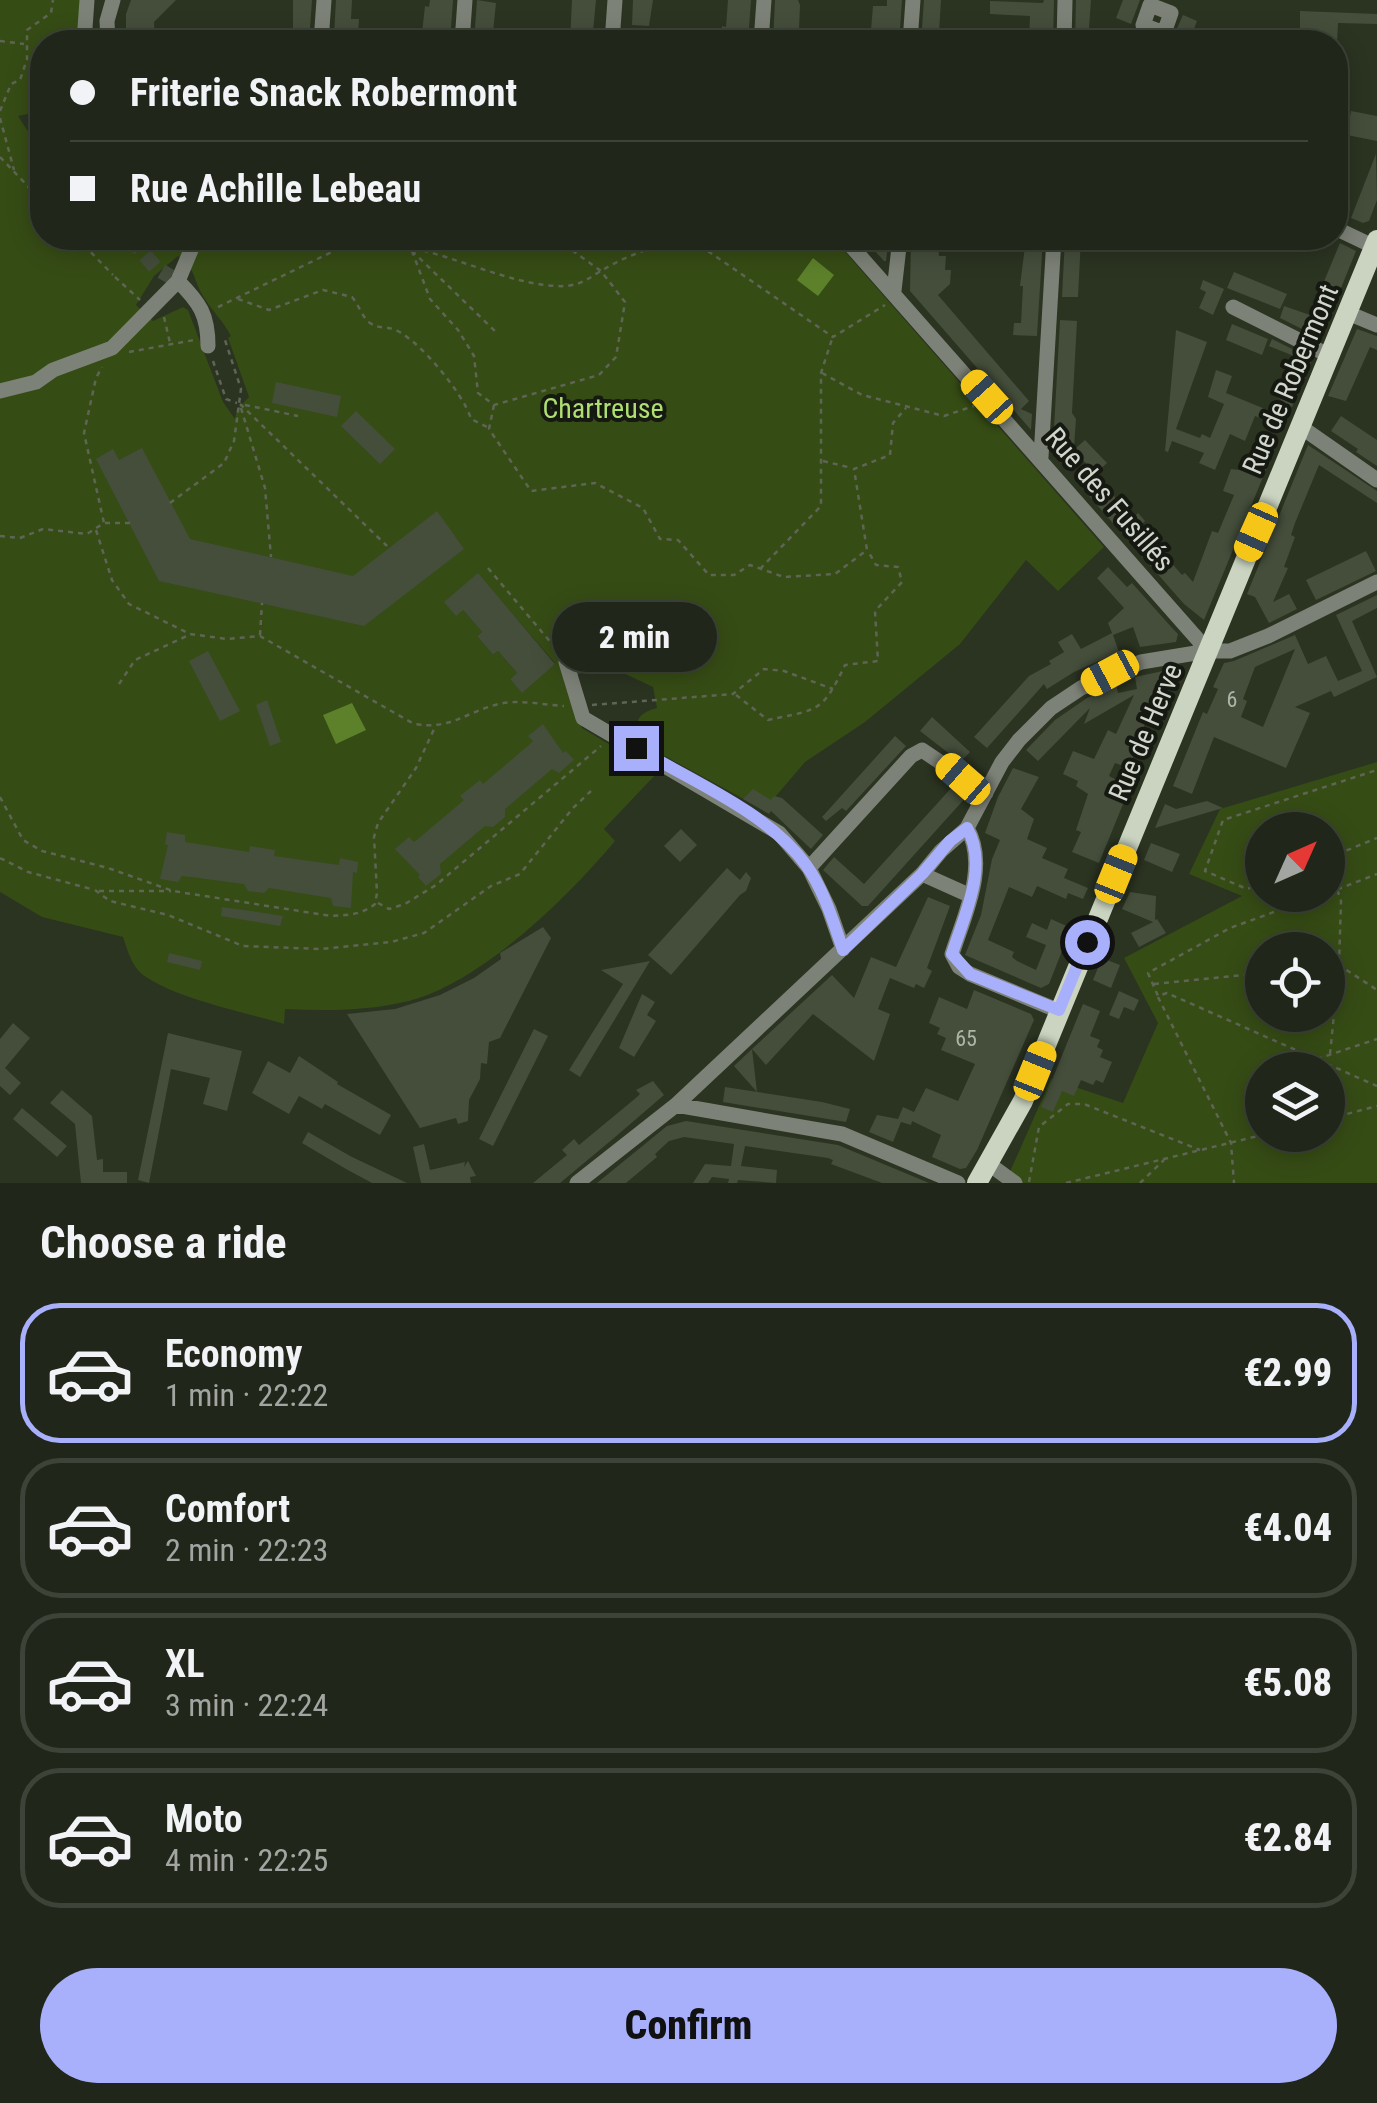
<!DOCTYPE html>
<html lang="en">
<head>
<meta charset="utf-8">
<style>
  body { margin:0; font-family:"Roboto Condensed",sans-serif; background:#282e22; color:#f1f3f6; height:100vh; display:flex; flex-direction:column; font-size:38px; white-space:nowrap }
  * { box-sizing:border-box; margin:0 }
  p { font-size:32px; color:#a2a5a2 }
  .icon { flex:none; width:55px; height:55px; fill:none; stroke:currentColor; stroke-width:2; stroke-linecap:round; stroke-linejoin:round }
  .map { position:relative; height:1183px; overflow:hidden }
  .panel { display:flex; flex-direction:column; background:#202619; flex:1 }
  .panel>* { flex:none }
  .hud { position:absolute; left:30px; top:30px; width:1318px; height:220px; border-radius:40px; box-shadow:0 5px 25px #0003,0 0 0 2px #3d4338; display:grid; align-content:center; height:220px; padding:0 40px; background:#202619 }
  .needle { width:65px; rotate:45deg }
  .buttons { position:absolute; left:1245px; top:812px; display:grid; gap:20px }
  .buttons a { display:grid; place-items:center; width:100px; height:100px; border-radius:50%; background:#202619; box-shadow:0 5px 25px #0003,0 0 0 2px #3d4338; font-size:50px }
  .end { position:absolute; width:45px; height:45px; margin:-22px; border:12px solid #a8b0fc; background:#111; box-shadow:0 0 0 5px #111 }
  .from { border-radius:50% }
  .bubble { position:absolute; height:70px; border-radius:35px; background:#202619; box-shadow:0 5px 25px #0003,0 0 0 2px #3d4338; font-size:32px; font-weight:800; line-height:70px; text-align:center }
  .car { position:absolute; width:30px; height:60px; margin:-30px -15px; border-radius:12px; box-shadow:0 0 8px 2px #0007; background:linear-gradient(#f5c518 24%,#345 0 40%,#f5c518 0 76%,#345 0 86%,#f5c518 0) }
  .hud b { display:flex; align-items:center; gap:35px; height:95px; font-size:38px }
  .hud b+b { border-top:2px solid #3d4338 }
  .hud i { width:25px; height:25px; background:#f1f3f6 }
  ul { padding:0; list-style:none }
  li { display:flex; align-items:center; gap:30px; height:140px; margin:0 20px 15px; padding:0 20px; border:5px solid #3d4338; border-radius:40px }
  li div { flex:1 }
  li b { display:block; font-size:38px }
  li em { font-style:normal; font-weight:800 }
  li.selected { border-color:#a8b0fc }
  li>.icon { width:90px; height:90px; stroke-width:1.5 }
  h2 { padding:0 40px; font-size:45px; line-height:120px }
  .action { display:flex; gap:20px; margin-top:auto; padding:20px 40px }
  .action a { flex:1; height:115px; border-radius:60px; background:#a8b0fc; color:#111; font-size:40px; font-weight:800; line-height:115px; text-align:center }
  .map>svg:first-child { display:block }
</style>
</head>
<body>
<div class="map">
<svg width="1377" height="1183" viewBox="0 0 1377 1183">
  <rect width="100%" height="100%" fill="#2b3321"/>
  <!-- green -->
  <path fill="#364c15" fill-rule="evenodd" d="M0,0H80L79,42H42V111L18,116L42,153V238H826L840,246L1104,547L1058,591L1026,560L960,644L865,722L805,762L764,810L639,742C634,723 636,713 657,708L653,687C614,669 604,658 564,682L582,728L657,773L604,829L615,841C568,897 482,982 409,1001C368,1011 327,1011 285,1009L284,1024C244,1012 181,1000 146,977C132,968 128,952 123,937L42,917L0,892ZM178,256C197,271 192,277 203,296C211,310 222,319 231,336L228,338L249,397L237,409L235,419L223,402L188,310L183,307L153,321L136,305L154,276ZM478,574L555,663L522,692L510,679L517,673L498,651L493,655L477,636L482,632L463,610Z
    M1377,762V1183H1005L1051,1079L1123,1103L1158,1023L1124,958L1242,896L1189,874L1220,809ZM1262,830H1328V895H1262ZM1262,950H1328V1015H1262ZM1262,1070H1328V1135H1262Z"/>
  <!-- water -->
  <path fill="#5d802b" d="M813,258L834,275L818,296L797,280Z
    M352,703L366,730L336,744L323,715Z"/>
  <!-- building -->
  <path fill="#454e3b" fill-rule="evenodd" d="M131,0H176L154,22L155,42H126V14Z
    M293,0H312L309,42H293Z
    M336,0H352L351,19H359L358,36L334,35Z
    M430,0H453L450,42H421L425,6L429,7Z
    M477,0L496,3L492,42H474Z
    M572,0H596L592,42H570Z
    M633,0H653L649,26L632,25Z
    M728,0H751L748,42H720L722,26L726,27Z
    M775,0H798L800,5L799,30L796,36L787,35L786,42H773Z
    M887,0H902L899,42H870L873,6H887Z
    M924,0H941L939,33L948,34V42H921Z
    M1044,0H1054L1053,42H1029L1030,16L990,14V1L1043,3Z
    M1076,0H1091L1088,42H1075Z
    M1123,0H1140L1131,24L1116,18Z
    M1300,11L1377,14V24L1338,23L1337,42H1300Z
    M1183,15L1197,21L1189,42H1171Z
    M1351,111L1377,116V141L1347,135Z
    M1376,154L1377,200L1369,221L1363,223L1351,218Z
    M863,238H889L886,261H884Z
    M911,238H937L939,256H946L945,270H951L950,284L938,295L1029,401L1021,409L1032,414L1031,430L910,291Z
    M1026,238H1043L1037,336L1013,335L1014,323H1021L1023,286H1020Z
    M1065,238H1081L1078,297H1062Z
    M1340,243L1356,251L1324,330L1312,334L1280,318L1284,306L1310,315Z
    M1234,272L1287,294L1280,309L1227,288Z
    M1203,280L1224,289L1213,315L1199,308L1206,292L1200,289Z
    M1060,320L1077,321L1072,413L1076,419L1074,447L1053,446Z
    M1232,324L1268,339L1262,355L1226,340Z
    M1357,329L1377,336V350L1370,347L1346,401L1328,396Z
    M1176,330L1207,342L1176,429L1200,438L1202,434L1210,438L1224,404L1208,397L1216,370L1232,376L1226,393L1270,411L1265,420L1255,416L1245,441L1230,434L1215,470L1199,463L1204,453L1172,441L1168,452L1165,451Z
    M1272,339L1312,359L1292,407L1275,396L1279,386L1284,387L1294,356L1269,346Z
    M276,382L341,396L337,417L272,403Z
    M356,411L395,449L380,464L341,426Z
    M1341,416L1377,440V466L1356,452L1358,449L1331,431Z
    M1085,440L1107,463L1095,474L1082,459L1068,471L1060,462Z
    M1259,442L1275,448L1204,620L1184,604L1083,489L1097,477L1133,518L1138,513L1145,521L1141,525L1146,534L1182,575L1185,573L1193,582L1212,531L1218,533L1234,495L1223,491L1231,469L1247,471Z
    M1308,445L1377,491V503L1319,465L1295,523L1291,535L1295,537L1284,567L1288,568L1273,602L1289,594L1297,609L1269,623L1255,597L1247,594Z
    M142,448L190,539L353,576L437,511L464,549L364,626L159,581L96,459L113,449L119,460Z
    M1366,551L1376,571L1316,600L1306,580Z
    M1108,567L1127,587L1132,583L1173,629L1178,634L1176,642L1140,647L1133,627L1113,635L1119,652L1074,672L1047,689L1044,684L987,748L974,737L1029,676L1051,664L1049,661L1064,652L1058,642L1072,634L1081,649L1112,633L1108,623L1124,608L1097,578Z
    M478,573L555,664L522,693L510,679L517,673L498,651L493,655L477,636L482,632L463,610L456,616L444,602Z
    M1377,595V608L1352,621L1377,677L1334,697L1331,691L1295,707L1310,713L1286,768L1214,737L1192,794L1173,786L1203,712L1207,714L1218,689L1213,687L1224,663L1234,661L1295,635L1308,664L1326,656L1338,681L1362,671L1336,615ZM1295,649L1263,727L1241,717L1247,701L1243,699L1255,667Z
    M208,651L240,711L220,721L189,661Z
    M1172,669L1176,675L1156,722L1147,718L1129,768L1115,763L1109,776L1130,787L1099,863L1072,852L1081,832L1076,830L1088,794L1076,786L1078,781L1063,774L1073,751L1094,759L1108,730L1116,734L1134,695L1084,724L1090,708L1038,761L1026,750L1055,720L1087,698L1116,685L1118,693L1137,689L1135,677Z
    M267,700L281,742L270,746L256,705Z
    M932,717L970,752L960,762L920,731Z
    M543,724L563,753L566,751L574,760L559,773L552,769L505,809V817L493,827L485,826L440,864L441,874L426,886L418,877L420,875L395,849L409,837L414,842L418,839L464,800L460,796L480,780L483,784L529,745L533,741L528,736Z
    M895,736L906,746L846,811L842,808L826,821L822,817Z
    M1013,768L1039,777L1021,809L1034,819L1027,839L1047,848L1042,858L1068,869L1064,878L1088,888L1083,899L1068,893L1066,899L1037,886L1032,897L1009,887L988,940L1014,952L1012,957L1017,961L1036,970L1046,945L1026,937L1032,923L1047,930L1051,919L1071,928L1049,984L1041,988L965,955L981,915L992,859L1000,840L985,833L998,797Z
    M954,785L968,795L868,906H862L823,870L834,857L864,884Z
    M753,789L771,800L774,796L782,798L823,835L811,849L771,811L769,814L743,799Z
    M1207,801L1223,808L1155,828L1165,804L1176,809Z
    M681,829L697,845L680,862L664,846Z
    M167,832L185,835V842L249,852L250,846L275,850L274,856L339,865L340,858L358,862L357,873L353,872L351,908L333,906L331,898L269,888L264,893L248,891L244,884L191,877L182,876L178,882L160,879L168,845L165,844Z
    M1151,843L1180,854L1172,872L1144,860Z
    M727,868L740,880L746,872L751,878L746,891L740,895L671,975L648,955Z
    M1130,892L1156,896L1155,920L1157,919L1166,933L1139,947L1131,933L1153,922L1122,909Z
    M928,897L950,906L927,968L932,971L924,988L916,984L914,988L890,978L878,1009L890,1014L874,1061L813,1014L766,1065L752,1049L832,975L854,998L871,957L896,967Z
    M222,907L251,911L283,916L280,926L221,916Z
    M543,927L551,938L500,1038L489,1042L487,1064L481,1063L480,1079L469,1100L468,1121L458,1124L456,1118L420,1128L347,1014L395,1009L440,995L474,978L501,959L500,953Z
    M169,953L202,961L200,970L167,962Z
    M1102,958L1120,965L1111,988L1093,980Z
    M650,961L580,1077L569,1070L623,984L601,970Z
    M974,990L1031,1014L1034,1020L977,1150L966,1168L960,1169L932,1157L941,1135L912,1121L911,1125L901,1122L893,1142L869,1132L877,1115L898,1119L903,1107L914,1112L926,1088L958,1101L975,1064L941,1050L946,1038L937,1034L940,1028L929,1023L939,997L967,1009Z
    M1119,991L1139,1000L1134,1011L1124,1007L1119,1019L1109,1015Z
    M642,994L655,1002L647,1015L656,1021L634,1057L619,1048Z
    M1083,1004L1100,1011L1090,1036L1100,1040L1097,1047L1103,1050L1100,1057L1112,1062L1103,1083L1096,1080L1093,1085L1081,1080L1074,1096L1062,1091L1053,1112L1041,1107Z
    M13,1023L30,1038L5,1068L21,1083L10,1095L0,1086V1039Z
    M534,1029L548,1036L493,1146L479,1139Z
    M168,1033L242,1051L227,1111L203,1104L210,1078L171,1069L149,1183L138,1180Z
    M752,1049L757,1092L734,1066Z
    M299,1056L338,1082L337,1084L391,1115L380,1135L325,1104L322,1109L299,1096L289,1114L252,1093L268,1061L290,1073Z
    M653,1081L664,1095L614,1138L560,1183H533L567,1155L562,1150L574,1139L579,1145L637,1097L640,1094L636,1090Z
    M725,1087L822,1102L850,1109L846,1122L723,1102Z
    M62,1090L92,1116L97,1160L103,1159V1172H127V1183H81L75,1124L50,1103Z
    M22,1108L67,1146L57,1157L13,1119Z
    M686,1121L838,1145L929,1183H882L831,1164L833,1160L828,1158L745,1146L741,1166L777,1170L776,1183L738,1180L737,1183H728L729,1179L712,1177L708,1183H693L705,1164L731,1166L734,1144L684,1137L669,1141L655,1154L657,1157L626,1183H597L667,1126Z
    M308,1132L352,1157L407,1183H372L346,1169L302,1143Z
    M424,1144L430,1170L465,1162L464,1167L468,1161L476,1176L470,1177L471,1183H421L413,1147Z"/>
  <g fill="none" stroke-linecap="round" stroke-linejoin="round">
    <!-- minor-tunnel -->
    <path stroke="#444c3b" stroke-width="15" stroke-dasharray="15 8" stroke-linecap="butt" d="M130,238L156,268L178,281"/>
    <!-- path -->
    <path stroke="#5e6555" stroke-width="2.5" stroke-dasharray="5 5" stroke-linecap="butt" d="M0,41L24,44
      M0,111L11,84L20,80L27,59V30L51,13L53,0
      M0,118L14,170
      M0,157L42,201
      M77,238L113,275
      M412,251L430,299L458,330L474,356L478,393L494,405L599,375L616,357L625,302L601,271L555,238
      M412,251L497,333
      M115,277L140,300
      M238,299L269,310L323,290L352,297C359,305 362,317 370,323C379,329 384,326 393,329C417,337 464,394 471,419L487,427
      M218,307L338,249C401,224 489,283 556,286C575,287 584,282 599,272C629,254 667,238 702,247L833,337L885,305
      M164,317L170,343
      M129,352L194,340
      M213,361L226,399L237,403
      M822,373L862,395L944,416L974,406
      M240,404L387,546
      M245,405L298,416
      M494,405L489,429L531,491L595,483L643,508L660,539L678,540L709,575H734L750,565L784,577L835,574L867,550L854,469L890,455L893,423L906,408
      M241,408L265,488L271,557
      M823,461L852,468
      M170,503L224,463L234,441L241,389L225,340
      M105,523H130
      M96,530L112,580L129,604L190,634L227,639L260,636L414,724C452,730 465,712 499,704C518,699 544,705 564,706
      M0,536L20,538L43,529L87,534L104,523L84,433L96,378L102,367
      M488,568L558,651
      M760,569L821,506V373L832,339
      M556,621V623
      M260,635L262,603
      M119,684L135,660L189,635
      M736,695L768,720C819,709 822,713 845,665L878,661L875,611L902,582L898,567L876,565L868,551
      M592,705L733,694L764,669L784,671L833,689
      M0,797L23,840L42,851L108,868L173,891L331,916C347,915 362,915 375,904L377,893L374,837L378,823L416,768L435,727
      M0,858L28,872L91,889
      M1328,858L1377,838
      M1262,883L1247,889L1205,871L1223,820L1377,770
      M95,890L110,901L168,915L243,946L320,949L391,942L424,933L491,886L520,874L573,808L591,791
      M99,891H171
      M1328,893L1377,874
      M1321,895L1230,928L1148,973L1158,996L1167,993L1377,1086
      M378,903L389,909L405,904L436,885L601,746
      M1328,966L1339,965L1377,990
      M1154,984L1262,973
      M1158,997L1231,1143L1234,1183
      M1330,1054L1339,965L1341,901L1337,889
      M1317,1059L1377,1039
      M1328,1119L1377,1106
      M1029,1182L1039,1127L1068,1104H1084L1200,1150
      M1066,1183L1262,1135
      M1140,1183L1164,1160"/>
    <!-- minor -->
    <path stroke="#7d8278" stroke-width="15" d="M1150,5L1171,13L1164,33L1143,25Z
      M84,42L87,0
      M108,42L107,21L113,0
      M321,42L324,0
      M462,42L465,0
      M612,42L615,0
      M761,42L764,0
      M910,42L913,0
      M1064,42L1065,0
      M1335,228L1377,248
      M196,238L178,281C200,303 208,315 208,346
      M844,238L1208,651
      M894,291L900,238
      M1233,307L1330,356
      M1348,313L1377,325
      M0,391L36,382L53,370L112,348L178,281
      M1301,427L1377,480
      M1041,457L1054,238
      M566,662L583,718L779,833L809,868L829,909L843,949
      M967,828C989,866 964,916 952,954L959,967L970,974L1059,1011
      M809,868L911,756L922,750L986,793
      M922,874L971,896
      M676,1105L842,1134L958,1183
      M989,1164L1015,1183
      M577,1183L676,1105L922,874L941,851L967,828L1002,762L1019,740L1051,708L1081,688L1141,662L1208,651H1230L1268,636L1377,582"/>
    <!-- major -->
    <path stroke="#cad4c0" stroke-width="20" d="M977,1183L1023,1101L1377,240"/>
  </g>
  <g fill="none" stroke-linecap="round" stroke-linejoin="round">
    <!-- route -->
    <path stroke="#a8b0fc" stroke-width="12" d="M636,748C692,781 769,813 806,865C824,890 833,921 843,950L922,874L950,841L967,828C989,866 964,916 952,954L970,974L1059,1010L1087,942"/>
  </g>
  <g text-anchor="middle" stroke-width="8" stroke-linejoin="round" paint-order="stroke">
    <!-- number labels -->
    <g font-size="22" fill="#aeb5a8">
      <text x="1232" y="707">6</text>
      <text x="966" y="1046">65</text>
    </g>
    <!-- street labels -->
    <g font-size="28" fill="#d1d7cc" stroke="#151911">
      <text transform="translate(1290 379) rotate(-67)" y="10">Rue de Robermont</text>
      <text transform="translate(1110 499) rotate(49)" y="10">Rue des Fusillés</text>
      <text transform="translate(1145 732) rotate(-67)" y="10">Rue de Herve</text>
    </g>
    <!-- park labels -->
    <g font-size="28" fill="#aedf70" stroke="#151911">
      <text x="603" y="418">Chartreuse</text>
    </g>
  </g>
</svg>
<div class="buttons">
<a><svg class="needle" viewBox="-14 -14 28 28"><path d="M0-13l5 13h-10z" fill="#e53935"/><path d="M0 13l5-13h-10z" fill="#a2a5a2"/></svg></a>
<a><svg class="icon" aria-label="locate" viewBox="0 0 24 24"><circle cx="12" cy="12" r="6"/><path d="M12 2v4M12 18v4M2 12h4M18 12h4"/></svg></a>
<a><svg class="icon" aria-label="layers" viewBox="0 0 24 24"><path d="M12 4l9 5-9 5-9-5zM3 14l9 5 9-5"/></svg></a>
</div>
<i class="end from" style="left:1087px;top:942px"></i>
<i class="end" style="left:636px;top:748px"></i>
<div class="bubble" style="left:552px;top:602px;width:165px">2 min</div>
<i class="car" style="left:987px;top:397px;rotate:318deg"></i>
<i class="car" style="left:1256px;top:532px;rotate:204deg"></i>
<i class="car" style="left:1110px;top:673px;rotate:242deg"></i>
<i class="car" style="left:963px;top:779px;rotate:311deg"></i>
<i class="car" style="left:1116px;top:874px;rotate:22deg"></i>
<i class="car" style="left:1035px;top:1071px;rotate:22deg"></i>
<div class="hud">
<b><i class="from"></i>Friterie Snack Robermont</b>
<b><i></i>Rue Achille Lebeau</b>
</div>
</div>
<section class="panel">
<h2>Choose a ride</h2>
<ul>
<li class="selected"><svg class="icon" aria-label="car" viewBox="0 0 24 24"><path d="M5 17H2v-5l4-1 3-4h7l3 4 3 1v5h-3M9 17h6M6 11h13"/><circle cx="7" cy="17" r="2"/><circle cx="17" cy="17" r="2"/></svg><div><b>Economy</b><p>1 min · 22:22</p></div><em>€2.99</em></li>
<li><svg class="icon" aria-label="car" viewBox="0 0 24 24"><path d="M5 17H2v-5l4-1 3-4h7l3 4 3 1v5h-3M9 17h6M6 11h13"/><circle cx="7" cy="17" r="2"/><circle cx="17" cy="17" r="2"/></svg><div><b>Comfort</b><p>2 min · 22:23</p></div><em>€4.04</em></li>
<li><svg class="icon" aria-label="car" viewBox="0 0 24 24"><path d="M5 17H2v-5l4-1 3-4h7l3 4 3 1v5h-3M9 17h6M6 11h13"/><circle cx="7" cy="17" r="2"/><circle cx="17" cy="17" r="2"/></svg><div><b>XL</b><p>3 min · 22:24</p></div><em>€5.08</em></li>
<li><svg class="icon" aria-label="car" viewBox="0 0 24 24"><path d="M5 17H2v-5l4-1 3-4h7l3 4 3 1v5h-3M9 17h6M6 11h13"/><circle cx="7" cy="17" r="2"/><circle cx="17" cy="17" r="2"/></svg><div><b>Moto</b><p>4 min · 22:25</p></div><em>€2.84</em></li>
</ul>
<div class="action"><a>Confirm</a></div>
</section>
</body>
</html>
